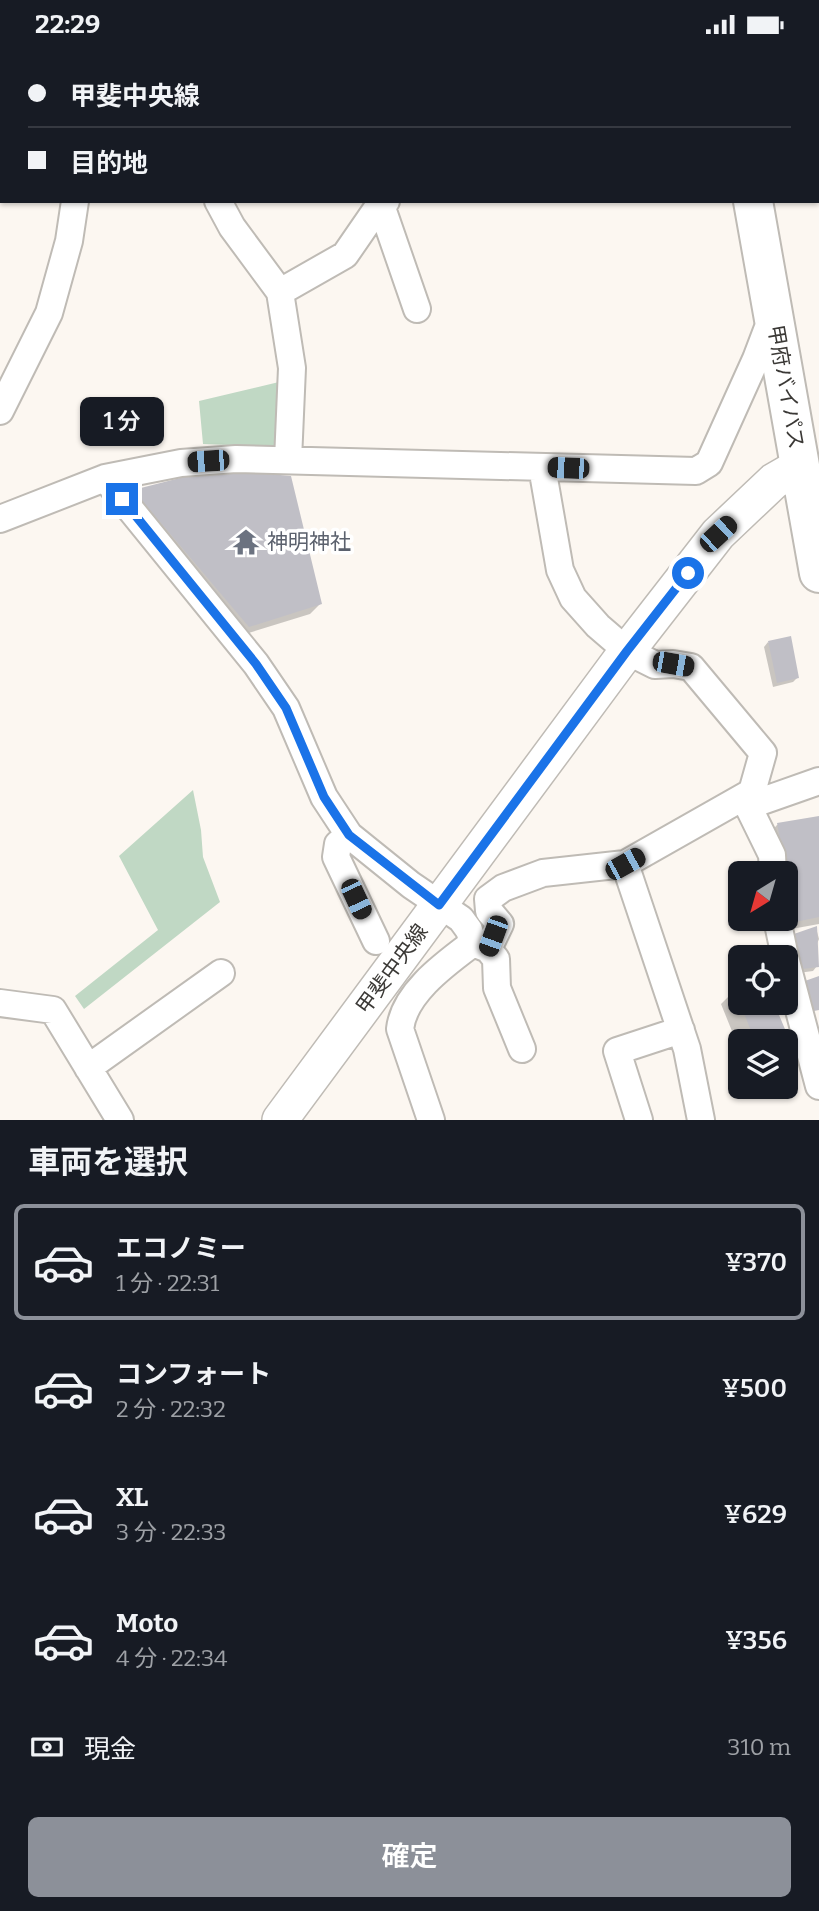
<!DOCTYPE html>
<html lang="ja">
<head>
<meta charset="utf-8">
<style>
  body { margin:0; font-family:Bitter,"Noto Sans JP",serif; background:#242831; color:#f1f3f6; height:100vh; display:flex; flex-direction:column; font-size:26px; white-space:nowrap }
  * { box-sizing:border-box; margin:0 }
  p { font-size:23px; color:#9ea1a6 }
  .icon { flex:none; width:38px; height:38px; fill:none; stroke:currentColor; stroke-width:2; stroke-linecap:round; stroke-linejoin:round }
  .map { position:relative; height:1071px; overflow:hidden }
  .panel { display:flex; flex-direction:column; background:#171b24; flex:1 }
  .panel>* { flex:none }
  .top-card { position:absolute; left:0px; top:0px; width:819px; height:154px; box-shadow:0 2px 5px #0004; display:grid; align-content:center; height:154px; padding:0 28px; background:#171b24 }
  .needle { width:46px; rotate:217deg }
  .tools { position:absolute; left:728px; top:812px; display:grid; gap:14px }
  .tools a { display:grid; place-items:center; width:70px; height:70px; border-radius:10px; background:#171b24; box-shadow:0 2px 5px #0004; font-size:35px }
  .end { position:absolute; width:32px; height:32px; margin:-16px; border:9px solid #1a73e8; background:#fff; box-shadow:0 0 0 4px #fff }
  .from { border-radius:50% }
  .bubble { position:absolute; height:49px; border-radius:10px; background:#171b24; box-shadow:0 2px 5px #0004; font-size:23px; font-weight:600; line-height:49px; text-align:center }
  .car { position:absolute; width:21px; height:42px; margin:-21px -10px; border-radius:9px; box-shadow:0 0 5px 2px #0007; background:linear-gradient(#222 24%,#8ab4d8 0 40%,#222 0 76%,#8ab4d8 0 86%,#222 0) }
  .top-card b { display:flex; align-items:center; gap:24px; height:66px; font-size:26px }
  .top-card b+b { border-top:2px solid #363941 }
  .top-card i { width:18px; height:18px; background:#f1f3f6 }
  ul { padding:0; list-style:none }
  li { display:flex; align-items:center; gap:21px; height:116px; margin:0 14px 10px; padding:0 14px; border:4px solid transparent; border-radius:10px }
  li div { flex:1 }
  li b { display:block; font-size:26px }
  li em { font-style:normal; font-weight:600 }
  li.on { border-color:#8c9099 }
  li>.icon { width:63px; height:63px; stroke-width:1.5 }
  h2 { padding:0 28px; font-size:32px; line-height:84px }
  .pay { display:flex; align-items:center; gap:18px; height:77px; padding:0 28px; font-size:26px }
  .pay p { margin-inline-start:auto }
  .button { display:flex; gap:14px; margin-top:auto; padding:14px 28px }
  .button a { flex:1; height:80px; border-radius:10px; background:#8c9099; color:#fff; font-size:28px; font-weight:600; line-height:80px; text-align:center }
  .status { display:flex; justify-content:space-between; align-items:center; height:49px; padding:0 35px; background:#171b24; direction:ltr }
  .status svg { height:19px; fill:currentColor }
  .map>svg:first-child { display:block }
</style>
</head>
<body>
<div class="status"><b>22:29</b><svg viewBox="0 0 49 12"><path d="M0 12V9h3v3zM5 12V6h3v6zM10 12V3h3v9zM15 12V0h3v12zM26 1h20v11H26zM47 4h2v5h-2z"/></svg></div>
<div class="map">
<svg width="819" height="1071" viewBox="0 0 819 1071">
  <rect width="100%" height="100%" fill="#fcf7f1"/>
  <!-- green -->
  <path fill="#c0d8c4" d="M279,333L278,398L203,395L199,352Z
    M193,741L201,781L203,808L220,853L84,960L75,947L158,881L119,807Z"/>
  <!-- shadow -->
  <path fill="#0003" d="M134,442L320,555L310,565L239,587L125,451Z
    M768,593L798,628L793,633L773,638L764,598Z
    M819,769V875L786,881V824L768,786L777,776Z
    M816,879L819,890L816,897L817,917L813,922L798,924L791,904Z
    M740,940V954H772L793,1004L786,1011V992H740V1002L721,955L735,941Z"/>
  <!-- building -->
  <path fill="#c0bfc6" d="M215,420L291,427L322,555L249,578L133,441Z
    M791,587L799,629L777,634L768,592Z
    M819,767V868L795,873L777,774Z
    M817,877L819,918L802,920L799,901L795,900L791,886Z
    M819,927V961L814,962L802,933Z
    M740,938V954H774L795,1004L786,1008V992H755L734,939Z"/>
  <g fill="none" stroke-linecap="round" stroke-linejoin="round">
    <!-- minor casing -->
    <g stroke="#bfbbb5" stroke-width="30">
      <path id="minor" d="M536,0L538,2
        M126,2L127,0
        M611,2L614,0
        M218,152L232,178L280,243
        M381,156L417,260
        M0,362L49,264L69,192L75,152
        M288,411L292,319L280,243L345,206L376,161L386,152
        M542,418L560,521L573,549L598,577L627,602L655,616L673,615L691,618L763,704L748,757L772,806L773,824
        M105,429L256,615L286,659L324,748L349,786L411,836L461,870L469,881L473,894C445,915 404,944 400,980L431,1071
        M0,470L105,429L181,414L236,410L696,422L709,414L756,310L767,281L776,275
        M748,757L819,732
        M349,786L338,795L336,808L376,892
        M625,815L687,1000L701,1071
        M777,870L785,908
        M473,894L488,900L496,910L497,939L522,1000
        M488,900L500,875L489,862L488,850L503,839L543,824L625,815L752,743
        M786,912L819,1037
        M0,954L53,961L120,1071
        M88,1019L221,924
        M639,1071L617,1002L681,981"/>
    </g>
    <!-- major casing -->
    <g stroke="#bfbbb5" stroke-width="38">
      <path id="major" d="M280,1071L627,602L718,485L774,432L800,417"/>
    </g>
    <!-- highway casing -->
    <g stroke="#bfbbb5" stroke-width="42">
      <path id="highway" d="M725,0V2
        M753,0V2
        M753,152L819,524"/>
    </g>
    <!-- minor -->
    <use href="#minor" stroke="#fff" stroke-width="26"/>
    <!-- major -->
    <use href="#major" stroke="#fff" stroke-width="35"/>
    <!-- highway -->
    <use href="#highway" stroke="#fff" stroke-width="38"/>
  </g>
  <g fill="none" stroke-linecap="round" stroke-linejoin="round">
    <!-- route -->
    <path stroke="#1a73e8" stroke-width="9" d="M122,450L256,615L286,659L324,748L349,786L439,856L627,602L688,524"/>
  </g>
  <!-- icons -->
  <defs>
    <g id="temple-bare" transform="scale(2.1)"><path d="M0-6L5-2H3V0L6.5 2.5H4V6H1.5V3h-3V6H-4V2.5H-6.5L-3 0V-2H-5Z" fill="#6b7280" stroke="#fff" stroke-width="2.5" paint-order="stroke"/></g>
  </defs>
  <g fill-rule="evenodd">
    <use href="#temple-bare" x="246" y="493"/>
  </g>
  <g text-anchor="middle" stroke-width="7" stroke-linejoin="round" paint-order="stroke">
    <!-- street labels -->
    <g font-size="21" fill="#3b3936" stroke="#fff">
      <text transform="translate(786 338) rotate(80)" y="7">甲府バイパス</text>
      <text transform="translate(392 920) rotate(-54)" y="7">甲斐中央線</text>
    </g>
    <!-- worship labels -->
    <g font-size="21" fill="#5b616d" stroke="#fff" text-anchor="start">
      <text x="267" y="500">神明神社</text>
    </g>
  </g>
</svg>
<div class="tools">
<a><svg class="needle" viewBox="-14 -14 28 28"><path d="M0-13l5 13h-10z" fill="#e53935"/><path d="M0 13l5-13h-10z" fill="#9ea1a6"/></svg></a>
<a><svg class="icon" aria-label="locate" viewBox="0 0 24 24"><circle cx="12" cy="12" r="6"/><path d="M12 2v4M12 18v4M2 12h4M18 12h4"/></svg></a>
<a><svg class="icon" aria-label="layers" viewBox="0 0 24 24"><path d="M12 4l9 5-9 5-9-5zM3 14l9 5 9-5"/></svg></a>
</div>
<i class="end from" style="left:688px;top:524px"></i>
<i class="end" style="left:122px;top:450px"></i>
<div class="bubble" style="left:80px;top:348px;width:84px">1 分</div>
<i class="car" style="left:208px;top:412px;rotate:266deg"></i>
<i class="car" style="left:568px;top:419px;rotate:272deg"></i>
<i class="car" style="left:718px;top:485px;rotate:47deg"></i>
<i class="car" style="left:673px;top:615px;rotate:100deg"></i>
<i class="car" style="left:625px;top:815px;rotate:61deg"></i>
<i class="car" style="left:356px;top:850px;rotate:155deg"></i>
<i class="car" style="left:493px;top:887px;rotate:200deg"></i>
<div class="top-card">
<b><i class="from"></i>甲斐中央線</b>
<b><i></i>目的地</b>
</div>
</div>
<section class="panel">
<h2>車両を選択</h2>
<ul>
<li class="on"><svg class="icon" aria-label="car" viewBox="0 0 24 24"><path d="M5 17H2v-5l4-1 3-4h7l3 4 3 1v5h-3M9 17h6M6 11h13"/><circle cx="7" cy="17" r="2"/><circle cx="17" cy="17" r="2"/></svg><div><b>エコノミー</b><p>1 分 · 22:31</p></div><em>¥370</em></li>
<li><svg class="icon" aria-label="car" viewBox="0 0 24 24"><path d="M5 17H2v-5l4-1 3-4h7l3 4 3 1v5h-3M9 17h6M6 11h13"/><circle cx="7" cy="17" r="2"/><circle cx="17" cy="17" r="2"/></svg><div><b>コンフォート</b><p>2 分 · 22:32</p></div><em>¥500</em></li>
<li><svg class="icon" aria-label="car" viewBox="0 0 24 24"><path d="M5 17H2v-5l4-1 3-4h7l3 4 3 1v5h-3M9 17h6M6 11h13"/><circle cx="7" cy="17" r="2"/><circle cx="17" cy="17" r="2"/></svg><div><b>XL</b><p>3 分 · 22:33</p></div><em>¥629</em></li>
<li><svg class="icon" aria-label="car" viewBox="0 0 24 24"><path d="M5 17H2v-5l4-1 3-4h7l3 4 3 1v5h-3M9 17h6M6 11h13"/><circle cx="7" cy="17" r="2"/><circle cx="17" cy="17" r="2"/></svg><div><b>Moto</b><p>4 分 · 22:34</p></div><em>¥356</em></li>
</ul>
<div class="pay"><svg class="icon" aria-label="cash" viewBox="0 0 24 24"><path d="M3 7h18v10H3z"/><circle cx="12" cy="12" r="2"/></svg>現金<p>310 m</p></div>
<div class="button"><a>確定</a></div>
</section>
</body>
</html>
